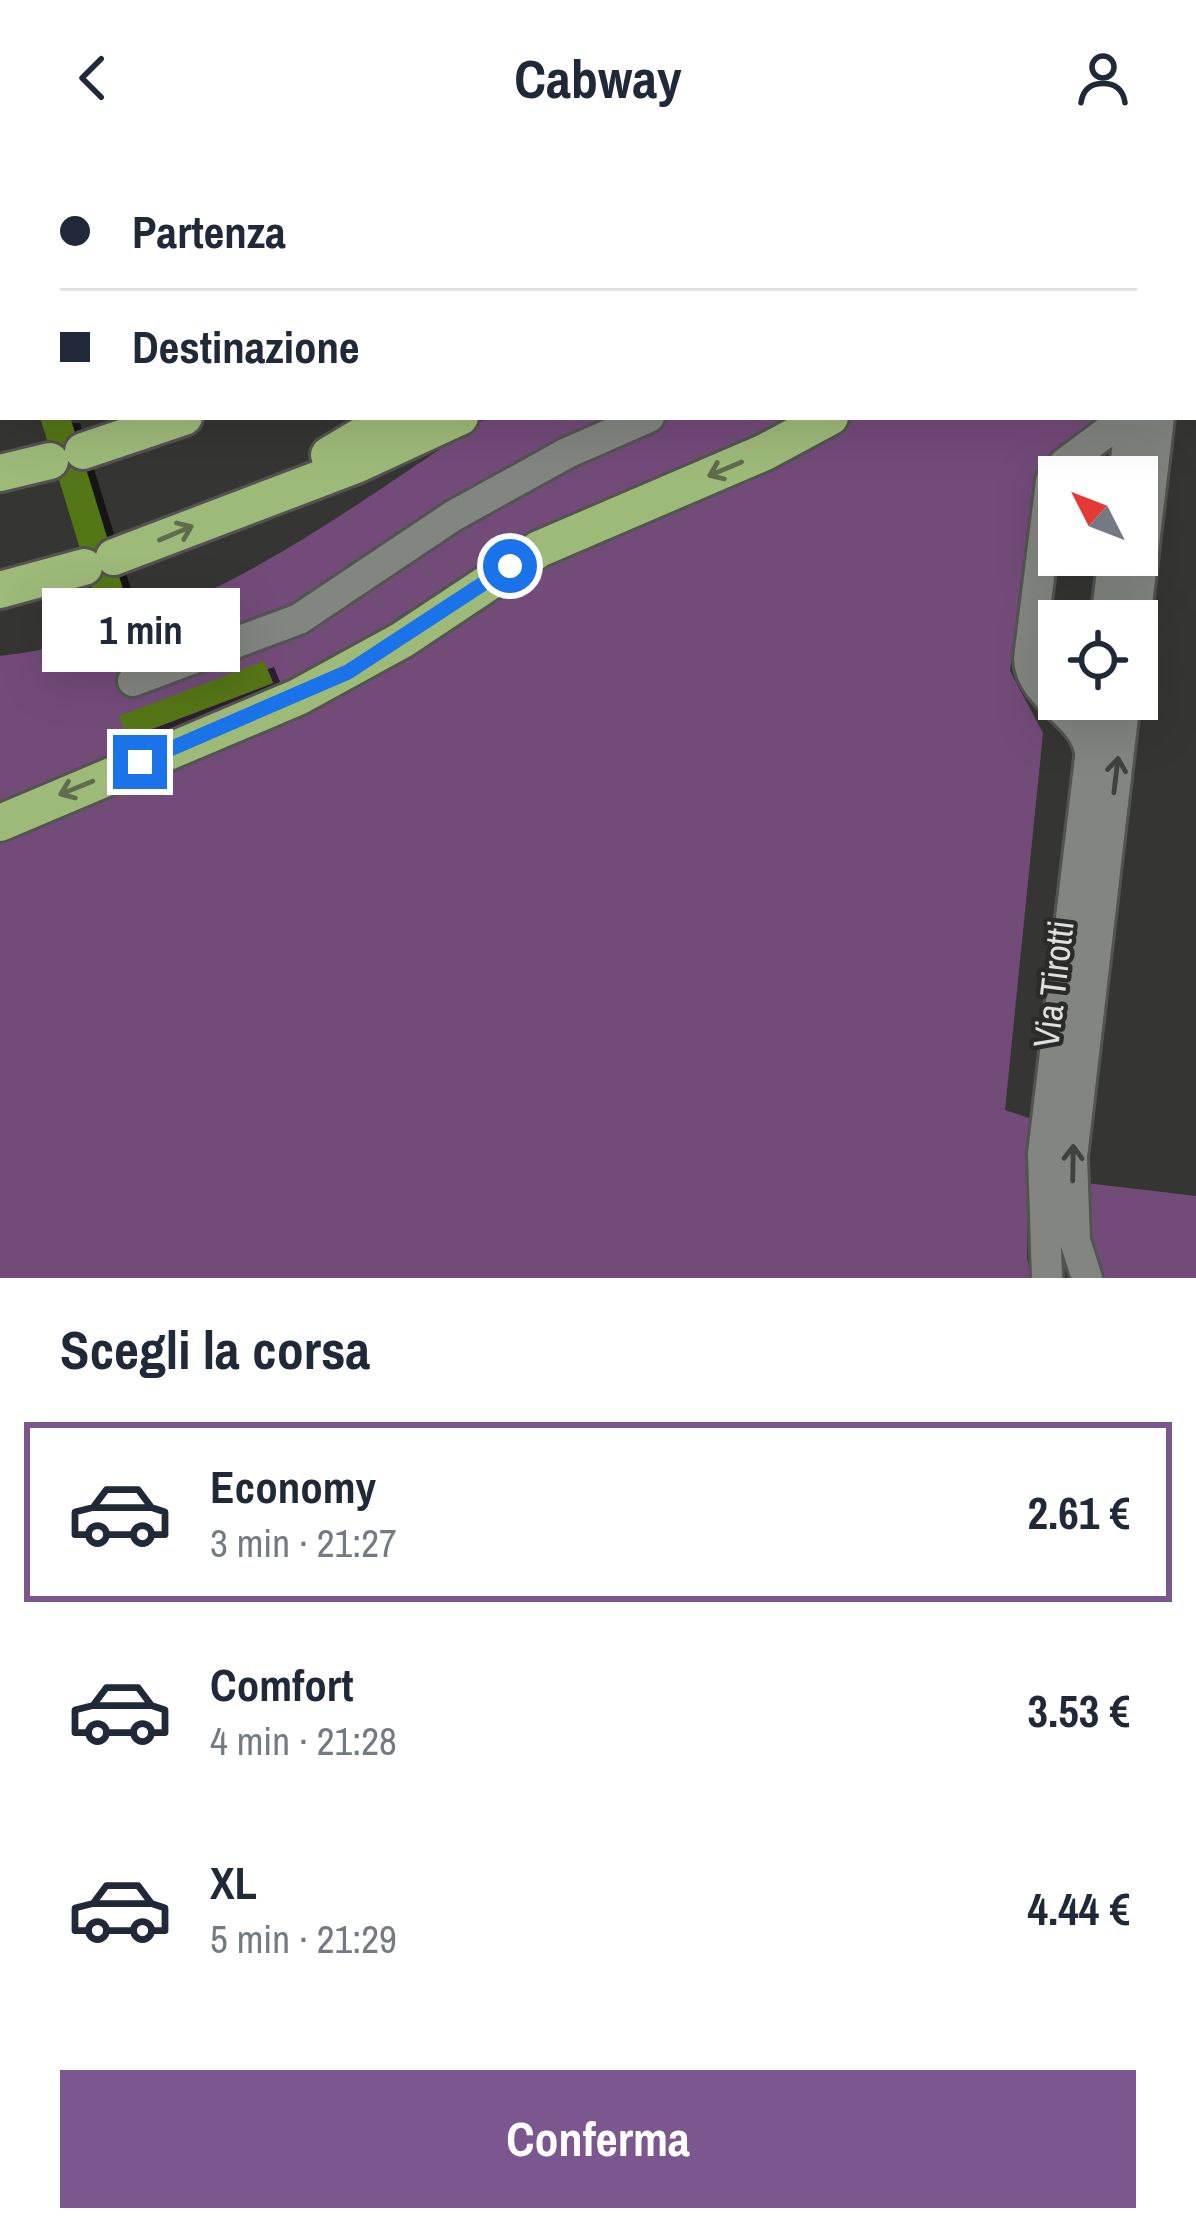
<!DOCTYPE html>
<html lang="it">
<head>
<meta charset="utf-8">
<style>
  body { margin:0; font-family:"Archivo Narrow",sans-serif; background:#f2f2f3; color:#1f2937; height:100vh; display:flex; flex-direction:column; font-size:45px; white-space:nowrap }
  * { box-sizing:border-box; margin:0 }
  p { font-size:39px; color:#747a83 }
  .icon { flex:none; width:66px; height:66px; fill:none; stroke:currentColor; stroke-width:2; stroke-linecap:round; stroke-linejoin:round }
  .map { position:relative; height:1122px; overflow:hidden }
  .side { display:flex; flex-direction:column; background:#fff; flex:1 }
  .side>* { flex:none }
  .hud { position:absolute; left:0px; top:0px; width:1197px; height:264px; box-shadow:0 12px 48px #0002; display:grid; align-content:center; height:264px; padding:0 60px; background:#fff }
  .needle { width:78px; rotate:312deg }
  .buttons { position:absolute; left:1038px; top:300px; display:grid; gap:24px }
  .buttons a { display:grid; place-items:center; width:120px; height:120px; border-radius:0px; background:#fff; box-shadow:0 12px 48px #0002; font-size:60px }
  .end { position:absolute; width:54px; height:54px; margin:-27px; border:15px solid #1a73e8; background:#fff; box-shadow:0 0 0 6px #fff }
  .from { border-radius:50% }
  .bubble { position:absolute; height:84px; border-radius:0px; background:#fff; box-shadow:0 12px 48px #0002; font-size:39px; font-weight:700; line-height:84px; text-align:center }
  .hud b { display:flex; align-items:center; gap:42px; height:114px; font-size:45px }
  .hud b+b { border-top:3px solid #e0e1e3 }
  .hud i { width:30px; height:30px; background:#1f2937 }
  ul { padding:0; list-style:none }
  li { display:flex; align-items:center; gap:36px; height:180px; margin:0 24px 18px; padding:0 36px; border:6px solid transparent; border-radius:0px }
  li div { flex:1 }
  li b { display:block; font-size:45px }
  li em { font-style:normal; font-weight:700 }
  li.selected { border-color:#7b568f }
  li>.icon { width:108px; height:108px; stroke-width:1.5 }
  h2 { padding:0 60px; font-size:54px; line-height:144px }
  .primary-button { display:flex; gap:24px; margin-top:auto; padding:24px 60px }
  .primary-button a { flex:1; height:138px; border-radius:0px; background:#7b568f; color:#fff; font-size:48px; font-weight:700; line-height:138px; text-align:center }
  header { display:flex; justify-content:space-between; align-items:center; height:156px; padding:0 60px; background:#fff; font-size:54px; font-weight:700 }
  .map>svg:first-child { display:block }
</style>
</head>
<body>
<header><svg class="icon" aria-label="back" viewBox="0 0 24 24"><path d="M15 5l-7 7 7 7"/></svg>Cabway<svg class="icon" aria-label="person" viewBox="0 0 24 24"><circle cx="12" cy="8" r="4"/><path d="M4 21q1-7 8-7t8 7"/></svg></header>
<div class="map">
<svg width="1196" height="1122" viewBox="0 0 1196 1122">
  <defs>
    <filter id="shadow"><feDropShadow dx="10" dy="6" stdDeviation="0" flood-color="#0009"/></filter>
  </defs>
  <rect width="100%" height="100%" fill="#353633"/>
  <!-- green -->
  <path fill="#734b79" d="M0,0H664L3,3L0,134Z
    M488,261H803L323,517L0,652V500C186,479 338,360 488,261Z
    M851,261H1109L1049,304L1035,324L1010,515L1043,577L1005,954L1029,962L1027,1103L1033,1122H0V680L503,429L785,300Z
    M1086,1027L1196,1040V1122H1096L1083,1065Z"/>
  <!-- building -->
  <path fill="#547612" filter="url(#shadow)" d="M40,261H70L125,440L97,449Z
    M264,505L273,527L128,582L119,560Z"/>
  <g fill="none" stroke-linecap="round" stroke-linejoin="round">
    <!-- minor casing -->
    <g stroke="#535452" stroke-width="36">
      <path id="minor" d="M1141,3L1144,0
        M1170,3L1171,0
        M0,177L3,176
        M1124,321L1131,261
        M1106,465L1114,399
        M1135,465L1159,261
        M133,525L299,463L453,360L567,297L649,261
        M1090,596C1085,558 1030,542 1029,502L1051,325L1065,307L1127,261
        M1047,1122L1043,998L1097,543
        M1087,1122L1075,1085L1072,1001L1125,543"/>
    </g>
    <!-- highway casing -->
    <g stroke="#535452" stroke-width="42">
      <path id="highway" d="M715,3L719,0
        M806,3L810,0
        M844,3L847,0
        M936,3L940,0
        M83,295L184,261
        M329,299L393,261
        M0,317L50,305
        M114,401L356,309L460,261
        M0,434L84,411
        M0,667L298,541L402,484L539,393L765,296L830,261"/>
    </g>
    <!-- minor -->
    <use href="#minor" stroke="#838581" stroke-width="30"/>
    <!-- highway -->
    <use href="#highway" stroke="#9eba79" stroke-width="36"/>
  </g>
  <!-- one-way arrows -->
  <defs><path id="oneway-shaft" d="M-6 0H5M1.5-3L5.5 0L1.5 3" fill="none" stroke-width="1.6" stroke-linecap="round" stroke-linejoin="round" transform="scale(3)"/></defs>
  <g stroke="#5f6c4d">
    <use href="#oneway-shaft" transform="translate(725 313) rotate(157)"/>
    <use href="#oneway-shaft" transform="translate(176 377) rotate(-23)"/>
    <use href="#oneway-shaft" transform="translate(76 632) rotate(158)"/>
  </g>
  <g stroke="#41423f">
    <use href="#oneway-shaft" transform="translate(1116 619) rotate(-83)"/>
    <use href="#oneway-shaft" transform="translate(1073 1007) rotate(-89)"/>
  </g>
  <g fill="none" stroke-linecap="round" stroke-linejoin="round">
    <!-- route -->
    <path stroke="#1a73e8" stroke-width="15" d="M140,606L348,516L510,410"/>
  </g>
  <g text-anchor="middle" stroke-width="9" stroke-linejoin="round" paint-order="stroke">
    <!-- street labels -->
    <g font-size="36" fill="#dfe0de" stroke="#2b2c29">
      <text transform="translate(1053 828) rotate(-83)" y="13">Via Tirotti</text>
    </g>
  </g>
</svg>
<div class="buttons">
<a><svg class="needle" viewBox="-14 -14 28 28"><path d="M0-13l5 13h-10z" fill="#e53935"/><path d="M0 13l5-13h-10z" fill="#747a83"/></svg></a>
<a><svg class="icon" aria-label="locate" viewBox="0 0 24 24"><circle cx="12" cy="12" r="6"/><path d="M12 2v4M12 18v4M2 12h4M18 12h4"/></svg></a>
</div>
<i class="end from" style="left:510px;top:410px"></i>
<i class="end" style="left:140px;top:606px"></i>
<div class="bubble" style="left:42px;top:432px;width:198px">1 min</div>
<div class="hud">
<b><i class="from"></i>Partenza</b>
<b><i></i>Destinazione</b>
</div>
</div>
<section class="side">
<h2>Scegli la corsa</h2>
<ul>
<li class="selected"><svg class="icon" aria-label="car" viewBox="0 0 24 24"><path d="M5 17H2v-5l4-1 3-4h7l3 4 3 1v5h-3M9 17h6M6 11h13"/><circle cx="7" cy="17" r="2"/><circle cx="17" cy="17" r="2"/></svg><div><b>Economy</b><p>3 min · 21:27</p></div><em>2.61 €</em></li>
<li><svg class="icon" aria-label="car" viewBox="0 0 24 24"><path d="M5 17H2v-5l4-1 3-4h7l3 4 3 1v5h-3M9 17h6M6 11h13"/><circle cx="7" cy="17" r="2"/><circle cx="17" cy="17" r="2"/></svg><div><b>Comfort</b><p>4 min · 21:28</p></div><em>3.53 €</em></li>
<li><svg class="icon" aria-label="car" viewBox="0 0 24 24"><path d="M5 17H2v-5l4-1 3-4h7l3 4 3 1v5h-3M9 17h6M6 11h13"/><circle cx="7" cy="17" r="2"/><circle cx="17" cy="17" r="2"/></svg><div><b>XL</b><p>5 min · 21:29</p></div><em>4.44 €</em></li>
</ul>
<div class="primary-button"><a>Conferma</a></div>
</section>
</body>
</html>
